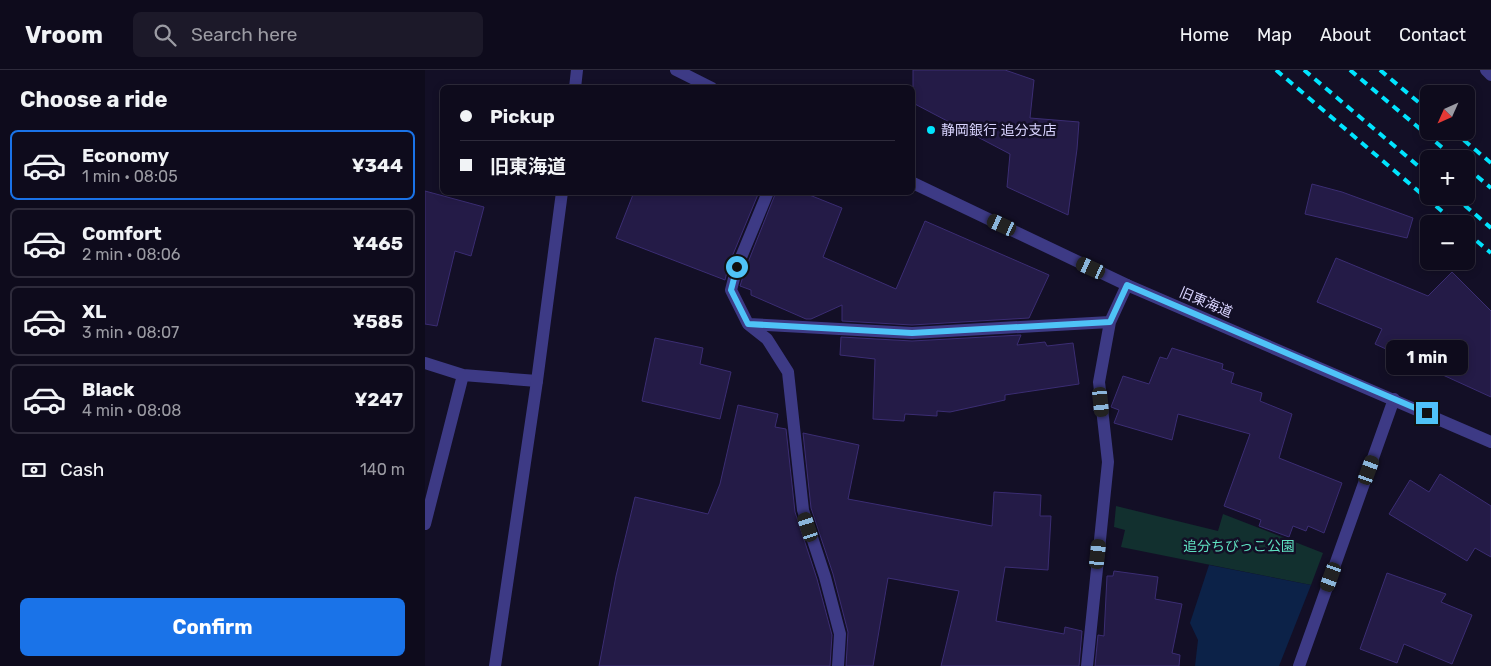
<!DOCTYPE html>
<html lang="en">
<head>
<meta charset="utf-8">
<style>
  body { margin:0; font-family:Rubik,"Noto Sans JP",sans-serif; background:#1c1929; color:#f1f3f6; height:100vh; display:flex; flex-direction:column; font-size:19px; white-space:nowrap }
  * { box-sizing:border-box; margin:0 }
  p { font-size:16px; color:#9b9ba3 }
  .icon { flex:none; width:28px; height:28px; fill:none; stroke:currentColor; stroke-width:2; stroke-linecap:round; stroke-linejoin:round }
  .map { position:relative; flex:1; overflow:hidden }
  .sheet { display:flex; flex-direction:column; background:#0e0b1c; width:425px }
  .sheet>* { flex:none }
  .banner { position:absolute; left:15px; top:15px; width:475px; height:110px; border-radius:8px; box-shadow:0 2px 8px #0003,0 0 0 1px #2e2b3b; display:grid; align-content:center; height:110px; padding:0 20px; background:#0e0b1c }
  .needle { width:32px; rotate:225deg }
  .buttons { position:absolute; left:995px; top:15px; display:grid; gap:10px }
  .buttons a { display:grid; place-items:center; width:55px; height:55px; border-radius:8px; background:#0e0b1c; box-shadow:0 2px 8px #0003,0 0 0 1px #2e2b3b; font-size:25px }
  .end { position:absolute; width:22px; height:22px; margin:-11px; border:6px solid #4fc3f7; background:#111; box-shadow:0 0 0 2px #111 }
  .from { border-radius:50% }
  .bubble { position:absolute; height:35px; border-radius:8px; background:#0e0b1c; box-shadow:0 2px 8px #0003,0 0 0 1px #2e2b3b; font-size:16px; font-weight:700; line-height:35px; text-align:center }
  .car { position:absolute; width:15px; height:30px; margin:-15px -8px; border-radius:6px; box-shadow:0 0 4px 1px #0007; background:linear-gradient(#222 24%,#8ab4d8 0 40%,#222 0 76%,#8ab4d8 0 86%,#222 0) }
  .banner b { display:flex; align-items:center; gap:18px; height:48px; font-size:19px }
  .banner b+b { border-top:1px solid #2e2b3b }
  .banner i { width:12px; height:12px; background:#f1f3f6 }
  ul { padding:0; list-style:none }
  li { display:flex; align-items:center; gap:15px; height:70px; margin:0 10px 8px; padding:0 10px; border:2px solid #2e2b3b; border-radius:8px }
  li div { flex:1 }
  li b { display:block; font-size:19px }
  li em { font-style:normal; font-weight:700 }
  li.current { border-color:#1a73e8 }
  li>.icon { width:45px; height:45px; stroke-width:1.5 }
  h2 { padding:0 20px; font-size:22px; line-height:60px }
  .pay { display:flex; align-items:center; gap:12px; height:55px; padding:0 20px; font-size:19px }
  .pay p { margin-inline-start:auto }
  .primary-button { display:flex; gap:10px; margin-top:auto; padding:10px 20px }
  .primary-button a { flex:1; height:58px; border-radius:8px; background:#1a73e8; color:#fff; font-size:20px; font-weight:700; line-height:58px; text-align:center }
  header { display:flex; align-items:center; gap:30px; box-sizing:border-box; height:70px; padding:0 25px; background:#0e0b1c; border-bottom:1px solid #2e2b3b }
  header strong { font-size:24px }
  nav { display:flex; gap:28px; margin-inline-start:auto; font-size:18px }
  .search { width:350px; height:45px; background:#1c1929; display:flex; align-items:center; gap:12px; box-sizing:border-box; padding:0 18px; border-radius:8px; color:#9b9ba3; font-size:19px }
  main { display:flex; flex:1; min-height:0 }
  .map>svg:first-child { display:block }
</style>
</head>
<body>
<header>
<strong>Vroom</strong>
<div class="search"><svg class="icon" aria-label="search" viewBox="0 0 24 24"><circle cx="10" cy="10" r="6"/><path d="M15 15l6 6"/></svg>Search here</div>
<nav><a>Home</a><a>Map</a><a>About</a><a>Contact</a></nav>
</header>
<main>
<section class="sheet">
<h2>Choose a ride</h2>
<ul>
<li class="current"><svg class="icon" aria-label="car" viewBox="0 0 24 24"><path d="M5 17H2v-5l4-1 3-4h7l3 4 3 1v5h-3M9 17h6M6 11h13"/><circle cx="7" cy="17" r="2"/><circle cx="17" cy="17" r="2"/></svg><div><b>Economy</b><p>1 min · 08:05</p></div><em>¥344</em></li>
<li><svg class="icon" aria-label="car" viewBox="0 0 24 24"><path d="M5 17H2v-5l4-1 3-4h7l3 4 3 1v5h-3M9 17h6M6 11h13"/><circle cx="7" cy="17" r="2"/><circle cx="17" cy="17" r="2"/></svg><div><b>Comfort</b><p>2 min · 08:06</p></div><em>¥465</em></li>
<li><svg class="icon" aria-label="car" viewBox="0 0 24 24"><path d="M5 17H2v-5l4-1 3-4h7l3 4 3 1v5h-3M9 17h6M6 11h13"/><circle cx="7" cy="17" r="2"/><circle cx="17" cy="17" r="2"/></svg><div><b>XL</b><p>3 min · 08:07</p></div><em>¥585</em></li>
<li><svg class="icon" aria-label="car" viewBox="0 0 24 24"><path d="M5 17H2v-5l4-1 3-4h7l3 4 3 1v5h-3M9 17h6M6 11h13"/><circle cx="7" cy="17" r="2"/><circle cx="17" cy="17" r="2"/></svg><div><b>Black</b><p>4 min · 08:08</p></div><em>¥247</em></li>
</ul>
<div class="pay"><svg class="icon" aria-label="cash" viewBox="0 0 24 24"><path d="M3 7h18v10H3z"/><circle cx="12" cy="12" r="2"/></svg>Cash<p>140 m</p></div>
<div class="primary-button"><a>Confirm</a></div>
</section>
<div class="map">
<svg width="1066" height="596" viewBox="0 0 1066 596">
  <rect width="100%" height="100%" fill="#130f26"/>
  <!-- green -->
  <path fill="#12302f" d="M691,436L793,461L798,444L898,483L886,515L696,477L700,460L689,457Z"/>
  <!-- water -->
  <path fill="#0c2248" d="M784,495L886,515L854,596H770L773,570L765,553Z"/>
  <!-- building -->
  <path fill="#241b47" stroke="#3b2d73" d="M488,0H580L609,10L605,48L654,52L652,79L643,145L582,117L585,84L488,33Z
    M887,114L917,122L988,148L982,168L880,144Z
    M0,121L59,137L46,186L30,181L12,256L0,254Z
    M209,122H334L304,194L300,210L191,168Z
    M351,122H377L417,138L398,187L471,219L500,151L624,205L604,248L487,255L417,251V235L386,249H381L326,225V220L315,216L320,200Z
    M911,188L1003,226L1027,202L1066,241V327L950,274L957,259L892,232Z
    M596,265L592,275L620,272L622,276L648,273L654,314L580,325V330L525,342L512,341V346L480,344L479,351L448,349L450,289L415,285L416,267L487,271Z
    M230,268L278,278L275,294L306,302L295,349L217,331Z
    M747,278L798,294L797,299L809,303L806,313L837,323L835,331L867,344L854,388L917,413L899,463L883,456L881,461L868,456L864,467L834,456L836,450L799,436L825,364L753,344L747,370L689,353L694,340L686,337L698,306L724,314L735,287L742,289Z
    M313,335L353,344L350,357L361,359L370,442L392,509L407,565L405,596H174L191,506L210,427L283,444L295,414Z
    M378,363L434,375L423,429L567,456L569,422L616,425L615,446H626L623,500L580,497L571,551L639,564L640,557L657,561L654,596H516L534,521L463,508L448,596H421L423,562L408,504L386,438Z
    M1015,404L1066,436V487L1050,478L1042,491L964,444L985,410L1004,422Z
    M689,501L733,507L730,529L757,534L747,583L755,585L754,596H670L673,565L679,566L682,506H688Z
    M962,503L1021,524L1016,532L1047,545L1027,594L979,574L972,593L935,579Z"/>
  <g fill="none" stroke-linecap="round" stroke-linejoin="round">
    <!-- minor -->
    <path stroke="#3d3a85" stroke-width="12" d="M1061,0L1066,5
      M343,122L312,197L306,220L323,254L342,269L363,302L378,440L400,507L415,564L413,596
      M323,254L487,263L685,252
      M0,293L38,305L112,311
      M0,454L38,305
      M662,596L683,392L674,312L685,252L702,215
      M874,596L969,329"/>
    <!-- tertiary -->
    <path stroke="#3d3a85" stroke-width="12" d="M251,0L287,18
      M150,18L152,0
      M488,113L702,215L1066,372
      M70,596L112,311L137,122"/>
    <!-- rail -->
    <path stroke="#00e5ff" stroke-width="4" stroke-dasharray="8 6" stroke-linecap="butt" d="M851,0L1032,154
      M879,0L1004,105
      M925,0L1031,89
      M955,0L1004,41
      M1028,61L1066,93
      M1041,97L1066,118
      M1029,126L1066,158
      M1041,162L1066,183"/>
  </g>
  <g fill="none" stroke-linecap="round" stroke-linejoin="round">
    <!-- route -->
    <path stroke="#4fc3f7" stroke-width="6" d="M312,197L306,220L323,254L487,263L685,252L702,215L1002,343"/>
  </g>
  <!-- markers -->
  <circle fill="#00e5ff" stroke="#130f26" stroke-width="2" cx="506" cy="60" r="5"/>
  <g text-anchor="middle" stroke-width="5" stroke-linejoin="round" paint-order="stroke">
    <!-- poi labels -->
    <g font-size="14" fill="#d9d4ff" stroke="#130f26" text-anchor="start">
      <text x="516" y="65">静岡銀行 追分支店</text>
    </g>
    <!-- street labels -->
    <g font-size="14" fill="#d9d4ff" stroke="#130f26">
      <text transform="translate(781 232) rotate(23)" y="5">旧東海道</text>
    </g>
    <!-- park labels -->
    <g font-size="14" fill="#5fe0c0" stroke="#130f26">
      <text x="814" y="481">追分ちびっこ公園</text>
    </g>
  </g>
</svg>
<div class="buttons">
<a><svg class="needle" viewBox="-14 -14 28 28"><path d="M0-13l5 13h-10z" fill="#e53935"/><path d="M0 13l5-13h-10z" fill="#9b9ba3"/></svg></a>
<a>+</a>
<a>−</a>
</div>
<i class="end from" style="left:312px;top:197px"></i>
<i class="end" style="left:1002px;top:343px"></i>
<div class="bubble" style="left:961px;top:270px;width:82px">1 min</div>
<i class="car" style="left:577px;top:155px;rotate:295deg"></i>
<i class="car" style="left:666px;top:198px;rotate:295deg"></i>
<i class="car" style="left:676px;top:332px;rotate:174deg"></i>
<i class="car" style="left:944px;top:400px;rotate:20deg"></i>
<i class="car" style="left:383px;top:457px;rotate:342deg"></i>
<i class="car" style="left:673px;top:484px;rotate:6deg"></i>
<i class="car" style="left:906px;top:507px;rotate:200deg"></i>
<div class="banner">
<b><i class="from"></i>Pickup</b>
<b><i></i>旧東海道</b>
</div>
</div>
</main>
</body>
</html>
